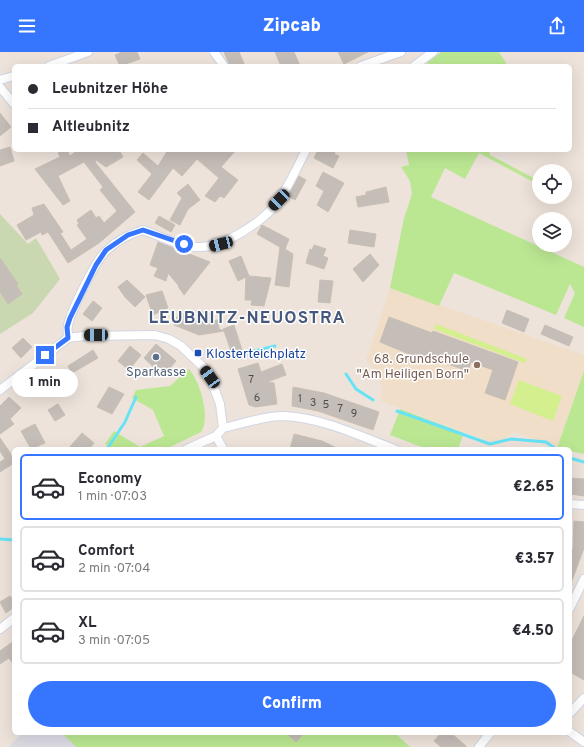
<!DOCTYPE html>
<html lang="en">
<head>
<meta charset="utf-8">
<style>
  body { margin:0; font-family:Overpass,sans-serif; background:#f7f7f7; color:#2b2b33; height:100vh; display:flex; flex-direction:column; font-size:15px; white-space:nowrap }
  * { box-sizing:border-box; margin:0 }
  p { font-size:13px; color:#7c7c81 }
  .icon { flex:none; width:22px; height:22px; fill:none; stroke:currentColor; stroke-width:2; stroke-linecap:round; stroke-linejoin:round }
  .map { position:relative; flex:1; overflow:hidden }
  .panel { position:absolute; left:12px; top:395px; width:560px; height:288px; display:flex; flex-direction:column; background:#fff; border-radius:6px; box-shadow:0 4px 16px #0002 }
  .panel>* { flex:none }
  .guide { position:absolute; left:12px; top:12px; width:560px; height:88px; border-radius:6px; box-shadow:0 4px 16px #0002; display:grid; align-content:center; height:88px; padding:0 16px; background:#fff }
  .fabs { position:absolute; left:532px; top:112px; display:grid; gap:8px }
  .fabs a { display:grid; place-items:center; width:40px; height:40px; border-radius:50%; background:#fff; box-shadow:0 4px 16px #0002; font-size:20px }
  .end { position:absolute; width:18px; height:18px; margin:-9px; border:5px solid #3676ff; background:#fff; box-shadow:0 0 0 2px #fff }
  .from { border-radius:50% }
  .bubble { position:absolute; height:28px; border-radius:14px; background:#fff; box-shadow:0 4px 16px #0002; font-size:13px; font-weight:800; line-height:28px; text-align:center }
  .car { position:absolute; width:12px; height:24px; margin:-12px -6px; border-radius:5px; box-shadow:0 0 3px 1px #0007; background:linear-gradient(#222 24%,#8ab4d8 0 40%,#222 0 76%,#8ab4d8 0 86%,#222 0) }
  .guide b { display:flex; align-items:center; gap:14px; height:38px; font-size:15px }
  .guide b+b { border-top:1px solid #e1e1e2 }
  .guide i { width:10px; height:10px; background:#2b2b33 }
  ul { padding:7px 0 0; list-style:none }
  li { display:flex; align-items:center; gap:12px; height:66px; margin:0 8px 6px; padding:0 8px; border:2px solid #e1e1e2; border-radius:6px }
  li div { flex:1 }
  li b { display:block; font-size:15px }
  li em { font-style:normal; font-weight:800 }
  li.selected { border-color:#3676ff }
  li>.icon { width:36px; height:36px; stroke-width:1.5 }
  .cta { display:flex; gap:8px; margin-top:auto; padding:8px 16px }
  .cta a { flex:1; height:46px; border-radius:24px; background:#3676ff; color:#fff; font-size:16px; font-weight:800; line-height:46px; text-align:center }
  header { display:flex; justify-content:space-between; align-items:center; height:52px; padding:0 16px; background:#3676ff; color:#fff; font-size:18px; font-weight:800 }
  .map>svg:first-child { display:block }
</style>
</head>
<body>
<header><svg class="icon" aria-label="menu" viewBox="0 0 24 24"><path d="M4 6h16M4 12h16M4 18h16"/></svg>Zipcab<svg class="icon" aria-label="share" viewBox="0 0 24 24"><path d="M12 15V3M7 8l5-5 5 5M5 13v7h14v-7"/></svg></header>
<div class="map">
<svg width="584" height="695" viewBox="0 0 584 695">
  <rect width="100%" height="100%" fill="#ede3db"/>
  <!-- industrial -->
  <path fill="#dddce5" d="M22,681H62L76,695H9Z"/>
  <!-- education -->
  <path fill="#f0dec9" d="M390,236L584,303V319L557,396L514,380L497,392L381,349L382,335L377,321L366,308Z"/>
  <!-- green -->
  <path fill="#bbe793" d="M441,0H499L508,14H428L427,11Z
    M406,98H489L490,103L539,129V133L479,101L465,127L445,116L431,145L584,215V275L564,266L575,241L570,232L556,263L454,221L439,254L390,236L404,166L412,142L410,129L401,115L409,113Z
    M189,317C200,330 211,365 201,380L166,397H112L105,392L114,379L140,395L164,384L153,358L132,346L136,338L170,334Z
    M584,319V402L570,399V397L557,396Z
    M400,357L464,381L458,397H427L390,383Z
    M62,681H395L410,695H76Z"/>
  <!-- cemetery -->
  <path fill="#c9d8b1" d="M0,162L28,192L36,186L60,227L33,261L0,282Z"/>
  <!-- pitch -->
  <path fill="#d3ef8e" d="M436,272L527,307L525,311L434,277Z
    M519,328L562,344L553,369L510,352Z"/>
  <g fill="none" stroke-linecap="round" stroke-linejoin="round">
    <!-- stream -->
    <path stroke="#67e3f6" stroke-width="3" d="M234,304L275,294
      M346,322L356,337L373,348
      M397,359L490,392L511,387L546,390L556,397
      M107,397L125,370L136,345
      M570,406L584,410
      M0,487L14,488"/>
  </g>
  <!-- building -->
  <path fill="#c5bdb7" stroke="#c8bfb4" d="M122,0H137L140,7L120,14L115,3Z
    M224,0H239L245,14H230Z
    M275,0H294L300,14H281Z
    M338,0H368L344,12Z
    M0,61L11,75L0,84Z
    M10,95L14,109L0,114V98Z
    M63,98H67L70,104L78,98H119L123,105L106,115L96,108L95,110L135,160L99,191L68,211L48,180L42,183L41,180L26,188L17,173L34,163L32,156L44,152L63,180L60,181L71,198L87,187L77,173L79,172L77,168L91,158L96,166L99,164L104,171L117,159L100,138L103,135L84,110L58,124L70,149L63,153L35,117L60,105L58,101Z
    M168,98H236L221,115L238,128L224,146L220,144L215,150L205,144L219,126L197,107L182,124L173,116L149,148L138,140L152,122L137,108L143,101L158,114Z
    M318,98H336L334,102L339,104L333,116L314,106Z
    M323,120L344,131L328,160L317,153L324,139L316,134Z
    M299,124L306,128L295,148L288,144Z
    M188,132L200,148L188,157L180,173L170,168L182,146L177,141Z
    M386,135L389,150L358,155L356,145L366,143V140Z
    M159,164L175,173L171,180L155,171Z
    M262,173L289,187L285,197L293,202L289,235L275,233L280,195L257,182Z
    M350,178L376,182L374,195L348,191Z
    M158,190L210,210L184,243L178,234H179L168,221L166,229L154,224L158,216L150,213Z
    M314,193L326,197L323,204L328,206L324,217L306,211L310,197L312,198Z
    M370,202L379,213L363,230L353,217Z
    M241,204L249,224L271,226L264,254L251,253L252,248H245L246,225L238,229L229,209Z
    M0,206L18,232L16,233L22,242L8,252L0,240Z
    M127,228L145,245L135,255L125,245L118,235Z
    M320,228L333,229L330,251L318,250Z
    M162,239L168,256L153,263L146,243Z
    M93,249L102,256L92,269L83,262Z
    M507,258L529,267L524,280L502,271Z
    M196,259L210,261L209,269L218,268L219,277L224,279L223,277L234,273L242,298L232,302L224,279L199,283L174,273L179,260L204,270Z
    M389,265L432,281L433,279L518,310L505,348L485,341L493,318L471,310L468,319L433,307L431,311L380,290Z
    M545,273L573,285L569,294L541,282Z
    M23,286L32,295L21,306L12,296Z
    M156,292L176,309L163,324L144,306Z
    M130,294L141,303L129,318L118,309Z
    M93,298L98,306L72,321L68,314Z
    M258,311L261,320L282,312L286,323L267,330L274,331L277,352L255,355L249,353L238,317Z
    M35,326L42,339L34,343L27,330Z
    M109,335L124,342L112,362L97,355Z
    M293,335L324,341L379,360L373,378L318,359L292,354Z
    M9,345L21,356L10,367L14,372L0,382V354Z
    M58,352L65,363L55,369L48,358Z
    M35,372L45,391L31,397L21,379Z
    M82,381L94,391L89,397H68Z
    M294,382L322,389L339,397H290Z
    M0,386L11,402L5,407L0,399Z
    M11,403L14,411L0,420V410Z
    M570,426L584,427V444L570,442Z
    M574,469L584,470V496L571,531L570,497L573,498Z
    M10,544L14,549V555L6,561L0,550Z
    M584,564V628L570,620V592Z
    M14,589V613L9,606L0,612V599Z
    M286,681H304L296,690Z
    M441,681H451L467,695H441L434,689Z"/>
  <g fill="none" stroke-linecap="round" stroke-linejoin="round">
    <!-- street casing -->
    <g stroke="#d0d6e4" stroke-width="10">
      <path id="street" d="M214,0L224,14
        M49,14L88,0
        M361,14L401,0
        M414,14L433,0
        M0,28L14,24
        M0,35L14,52
        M68,286C68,282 67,277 68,273C71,259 95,209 106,199C116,189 130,182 143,178C160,184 180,195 198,195C224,196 266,168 280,147C290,131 298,114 306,98
        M0,338L68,286L84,284L155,283L169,287L181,294L202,314L210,325L220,352L223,376
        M223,376C242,372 263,364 283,364C320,365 360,384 394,397
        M216,384L223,397
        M187,397L216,384L223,376
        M570,452L584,453
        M570,556L584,527
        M0,577L14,566
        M570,661L584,646
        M570,680L584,690
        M479,695L490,681"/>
    </g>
    <!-- street -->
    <use href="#street" stroke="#fff" stroke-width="8"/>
  </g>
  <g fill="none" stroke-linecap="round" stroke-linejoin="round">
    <!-- route -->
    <path stroke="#3676ff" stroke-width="5" d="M45,303L68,286L67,275L70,266L96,213L106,198L128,183L143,178L184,192"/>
  </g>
  <!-- markers -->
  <rect fill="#1a4fb4" stroke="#fff" stroke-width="1.5" x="194" y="297" width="8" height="8" rx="2"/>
  <circle fill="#5c6f8a" stroke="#fff" stroke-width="1.5" cx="156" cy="305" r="4"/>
  <circle fill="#8d6e63" stroke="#fff" stroke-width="1.5" cx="477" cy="313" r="4"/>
  <g text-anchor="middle" stroke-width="3" stroke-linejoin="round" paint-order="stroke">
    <!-- number labels -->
    <g font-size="11" fill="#514f4d">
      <text x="251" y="331">7</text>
      <text x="257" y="349">6</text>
      <text x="300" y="350">1</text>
      <text x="313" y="354">3</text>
      <text x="326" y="356">5</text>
      <text x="340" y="360">7</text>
      <text x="354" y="365">9</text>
    </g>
    <!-- transit labels -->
    <g font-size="13" fill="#164399" stroke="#fff" text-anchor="start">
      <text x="206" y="306">Klosterteichplatz</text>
    </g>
    <!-- education labels -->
    <g font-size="13" fill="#785e54" stroke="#fff" text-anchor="end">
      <text x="469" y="311">68. Grundschule<tspan x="469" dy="15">"Am Heiligen Born"</tspan></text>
    </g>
    <!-- service labels -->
    <g font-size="13" fill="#4e5e75" stroke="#fff">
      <text x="156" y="324">Sparkasse</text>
    </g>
    <!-- district labels -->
    <g font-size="17" font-weight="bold" letter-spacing="1" fill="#47587d" stroke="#fff">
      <text x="247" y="271">LEUBNITZ-NEUOSTRA</text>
    </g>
  </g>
</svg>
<div class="fabs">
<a><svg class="icon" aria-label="locate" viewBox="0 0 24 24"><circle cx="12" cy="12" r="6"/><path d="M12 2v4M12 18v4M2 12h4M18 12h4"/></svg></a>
<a><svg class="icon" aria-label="layers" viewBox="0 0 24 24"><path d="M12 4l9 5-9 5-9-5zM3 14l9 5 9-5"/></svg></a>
</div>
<i class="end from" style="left:184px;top:192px"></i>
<i class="end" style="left:45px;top:303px"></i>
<div class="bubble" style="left:12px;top:317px;width:66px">1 min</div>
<i class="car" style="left:279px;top:148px;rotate:225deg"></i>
<i class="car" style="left:221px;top:192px;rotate:256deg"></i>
<i class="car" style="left:96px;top:283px;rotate:269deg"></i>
<i class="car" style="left:210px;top:325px;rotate:324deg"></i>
<div class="guide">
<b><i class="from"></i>Leubnitzer Höhe</b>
<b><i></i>Altleubnitz</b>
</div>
<section class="panel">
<ul>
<li class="selected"><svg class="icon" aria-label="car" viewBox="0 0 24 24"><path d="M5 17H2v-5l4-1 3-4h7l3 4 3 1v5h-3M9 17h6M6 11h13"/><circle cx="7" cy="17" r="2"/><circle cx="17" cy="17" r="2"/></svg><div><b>Economy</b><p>1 min · 07:03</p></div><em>€2.65</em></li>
<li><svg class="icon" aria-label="car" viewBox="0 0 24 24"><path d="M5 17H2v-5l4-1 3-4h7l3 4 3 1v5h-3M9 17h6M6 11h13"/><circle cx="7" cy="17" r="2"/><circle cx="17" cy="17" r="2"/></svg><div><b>Comfort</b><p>2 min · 07:04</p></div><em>€3.57</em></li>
<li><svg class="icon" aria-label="car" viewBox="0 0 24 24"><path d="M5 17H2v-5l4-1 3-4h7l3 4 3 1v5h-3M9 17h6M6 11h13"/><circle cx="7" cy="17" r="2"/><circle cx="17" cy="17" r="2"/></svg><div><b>XL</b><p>3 min · 07:05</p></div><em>€4.50</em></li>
</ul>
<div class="cta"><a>Confirm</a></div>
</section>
</div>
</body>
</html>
